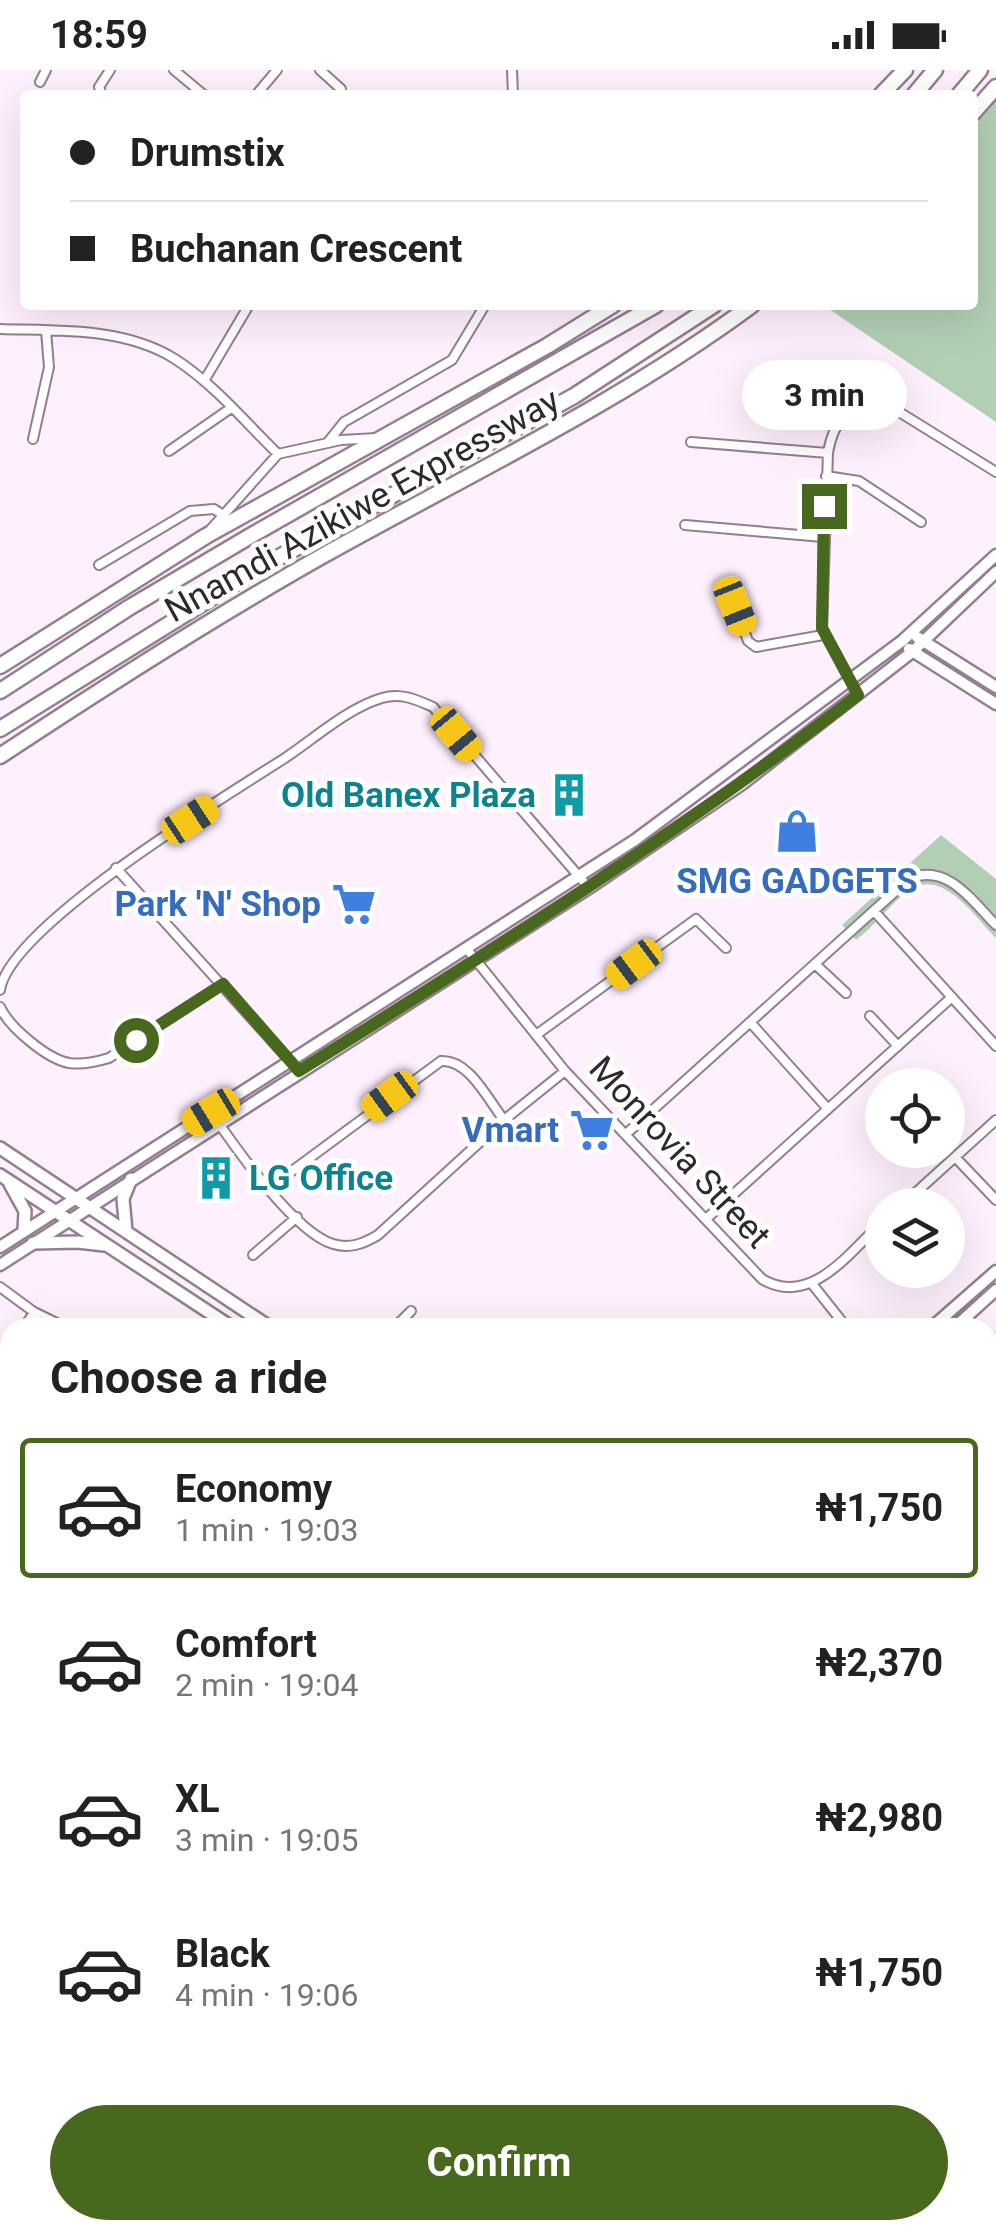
<!DOCTYPE html>
<html lang="en">
<head>
<meta charset="utf-8">
<style>
  body { margin:0; font-family:Roboto,sans-serif; background:#f2f2f2; color:#222; height:100vh; display:flex; flex-direction:column; font-size:38px; white-space:nowrap }
  * { box-sizing:border-box; margin:0 }
  p { font-size:32px; color:#767676 }
  .icon { flex:none; width:55px; height:55px; fill:none; stroke:currentColor; stroke-width:2; stroke-linecap:round; stroke-linejoin:round }
  .map { position:relative; flex:1; overflow:hidden }
  .panel { position:absolute; left:0px; top:1248px; width:998px; height:922px; display:flex; flex-direction:column; background:#fff; border-radius:30px 30px 0 0; box-shadow:0 10px 40px #0002 }
  .panel>* { flex:none }
  .guide { position:absolute; left:20px; top:20px; width:958px; height:220px; border-radius:10px; box-shadow:0 10px 40px #0002; display:grid; align-content:center; height:220px; padding:0 50px; background:#fff }
  .controls { position:absolute; left:865px; top:998px; display:grid; gap:20px }
  .controls a { display:grid; place-items:center; width:100px; height:100px; border-radius:50%; background:#fff; box-shadow:0 10px 40px #0002; font-size:50px }
  .end { position:absolute; width:45px; height:45px; margin:-22px; border:12px solid #48681e; background:#fff; box-shadow:0 0 0 5px #fff }
  .from { border-radius:50% }
  .bubble { position:absolute; height:70px; border-radius:35px; background:#fff; box-shadow:0 10px 40px #0002; font-size:32px; font-weight:700; line-height:70px; text-align:center }
  .car { position:absolute; width:30px; height:60px; margin:-30px -15px; border-radius:12px; box-shadow:0 0 8px 2px #0007; background:linear-gradient(#f5c518 24%,#345 0 40%,#f5c518 0 76%,#345 0 86%,#f5c518 0) }
  .guide b { display:flex; align-items:center; gap:35px; height:95px; font-size:38px }
  .guide b+b { border-top:2px solid #e0e0e0 }
  .guide i { width:25px; height:25px; background:#222 }
  ul { padding:0; list-style:none }
  li { display:flex; align-items:center; gap:30px; height:140px; margin:0 20px 15px; padding:0 30px; border:5px solid transparent; border-radius:10px }
  li div { flex:1 }
  li b { display:block; font-size:38px }
  li em { font-style:normal; font-weight:700 }
  li.active { border-color:#48681e }
  li>.icon { width:90px; height:90px; stroke-width:1.5 }
  h2 { padding:0 50px; font-size:45px; line-height:120px }
  .button { display:flex; gap:20px; margin-top:auto; padding:20px 50px }
  .button a { flex:1; height:115px; border-radius:60px; background:#48681e; color:#fff; font-size:40px; font-weight:700; line-height:115px; text-align:center }
  .status { display:flex; justify-content:space-between; align-items:center; height:70px; padding:0 50px; background:#fff; direction:ltr }
  .status svg { height:28px; fill:currentColor }
  .map>svg:first-child { display:block }
</style>
</head>
<body>
<div class="status"><b>18:59</b><svg viewBox="0 0 49 12"><path d="M0 12V9h3v3zM5 12V6h3v6zM10 12V3h3v9zM15 12V0h3v12zM26 1h20v11H26zM47 4h2v5h-2z"/></svg></div>
<div class="map">
<svg width="996" height="2169" viewBox="0 0 996 2169">
  <rect width="100%" height="100%" fill="#fff0fd"/>
  <!-- green -->
  <path fill="#b2cfb4" d="M996,28V352L823,235H972L973,57Z
    M941,765L996,809V868C974,846 942,796 908,821C889,835 875,856 856,870L842,855Z"/>
  <g fill="none" stroke-linecap="round" stroke-linejoin="round">
    <!-- street casing -->
    <g stroke="#947e92" stroke-width="12">
      <path id="street" d="M174,0L204,25
        M320,0L341,19
        M512,0L513,25
        M40,12L46,0
        M102,25L99,17L110,0
        M256,25L277,0
        M0,259C58,261 124,257 175,289C214,314 245,352 278,384
        M204,311L249,235
        M33,369L49,297L46,261
        M328,372L344,352L452,290L485,235
        M691,372L828,383
        M169,381L231,338
        M826,406L859,411L921,452
        M685,455L823,467
        M211,459L278,384L341,370L377,368
        M99,495L190,441L214,439L223,445
        M735,537L748,571L756,577L823,565
        M858,625L822,558L828,383C833,352 849,331 883,332L996,402
        M116,798L299,1001
        M874,841L996,976
        M466,878L565,1001L762,1209C810,1238 849,1183 882,1152
        M815,894L846,923
        M0,920C10,856 226,726 285,688C315,668 348,638 382,628C401,622 417,630 433,637L589,818
        M0,937C9,957 47,989 69,993C83,995 96,992 109,988L223,914
        M870,946L898,976
        M750,952L828,1039
        M536,965L696,849L726,878
        M211,1042C234,1076 295,1163 333,1174C350,1179 363,1174 378,1165L504,1050L565,1001
        M626,1064L909,809C947,792 972,831 996,855
        M955,1087L996,1130
        M269,1118L441,991C469,989 488,1030 504,1050
        M902,1135L996,1050
        M706,1149L952,927
        M253,1185L297,1147
        M927,1200L930,1203
        M813,1215L847,1258
        M0,1217L34,1242L67,1258
        M24,1258L34,1242
        M394,1258L411,1241
        M0,1296L10,1280
        M993,1297L996,1295
        M0,1331L10,1338
        M0,1455L10,1466
        M988,1474L996,1477
        M0,1489L10,1476
        M988,1571L996,1575
        M0,1687L10,1674
        M0,1795L10,1803
        M988,1856L996,1861
        M988,2085L996,2067
        M287,2160L296,2169
        M645,2160L651,2169
        M792,2160L809,2169
        M414,2169L420,2160
        M959,2169L961,2160"/>
    </g>
    <!-- secondary casing -->
    <g stroke="#947e92" stroke-width="15">
      <path id="secondary" d="M917,567L996,617
        M909,579L996,634
        M0,1177L635,770L902,571L996,485
        M0,1195L589,818L742,714L912,582L996,502
        M931,1258L996,1201
        M954,1258L996,1220
        M988,1814L996,1803
        M988,1838L996,1826
        M0,2068L10,2076
        M0,2083L10,2090
        M104,2160L116,2169
        M126,2160L139,2169
        M144,2169L150,2160
        M771,2169L777,2160
        M786,2169L792,2160"/>
    </g>
    <!-- primary casing -->
    <g stroke="#947e92" stroke-width="16">
      <path id="primary" d="M0,1078L271,1258
        M0,1105L233,1258
        M10,1114L25,1141L24,1161
        M126,1161L123,1129L131,1109
        M33,1173L78,1172L104,1175
        M988,1675L996,1679
        M988,1697L996,1701"/>
    </g>
    <!-- highway casing -->
    <g stroke="#947e92" stroke-width="19">
      <path id="highway" d="M881,25L905,0
        M914,25L935,0
        M959,25L980,0
        M972,44L996,17
        M0,596L206,466L547,276L613,235
        M0,621L130,537L252,465L656,235
        M0,659L261,497L574,326L714,235
        M0,686C106,616 214,547 324,485C469,404 618,334 752,235"/>
    </g>
    <!-- street -->
    <use href="#street" stroke="#fff" stroke-width="8"/>
    <!-- secondary -->
    <use href="#secondary" stroke="#fff" stroke-width="10"/>
    <!-- primary -->
    <use href="#primary" stroke="#fff" stroke-width="11"/>
    <!-- highway -->
    <use href="#highway" stroke="#fff" stroke-width="14"/>
  </g>
  <g fill="none" stroke-linecap="round" stroke-linejoin="round">
    <!-- route -->
    <path stroke="#48681e" stroke-width="12" d="M136,970L223,914L299,1001C490,882 679,764 858,625L822,558L824,436"/>
  </g>
  <!-- icons -->
  <defs>
    <g id="building-bare" transform="scale(3.45)"><path d="M-4-6H4V6H1V3H-1V6H-4ZM-2.5-4.3h1.7v1.8h-1.7ZM.8-4.3h1.7v1.8H.8ZM-2.5-1h1.7V.8h-1.7ZM.8-1h1.7V.8H.8Z" fill="#0f9aa8" stroke="#fff" stroke-width="2.5" paint-order="stroke"/></g>
    <g id="shop-bare" transform="scale(3.45)"><path d="M-5-2.5h2.3a2.7 3.5 0 0 1 5.4 0H5L5.5 6h-11ZM-1.5-2.5h3a1.5 2.3 0 0 0-3 0Z" fill="#3f7fe0" stroke="#fff" stroke-width="2.5" paint-order="stroke"/></g>
    <g id="supermarket-bare" transform="scale(3.45)"><path d="M-6-5.5h2.5l.6 2H6L4.5 2H-2.5L-4.4-4H-6ZM-1.5 3.2a1.3 1.3 0 1 0 .1 0ZM3 3.2a1.3 1.3 0 1 0 .1 0Z" fill="#3f7fe0" stroke="#fff" stroke-width="2.5" paint-order="stroke"/></g>
  </defs>
  <g fill-rule="evenodd">
    <use href="#building-bare" x="569" y="725"/>
    <use href="#shop-bare" x="797" y="761"/>
    <use href="#supermarket-bare" x="354" y="834"/>
    <use href="#supermarket-bare" x="592" y="1060"/>
    <use href="#building-bare" x="216" y="1108"/>
  </g>
  <g text-anchor="middle" stroke-width="10" stroke-linejoin="round" paint-order="stroke">
    <!-- street labels -->
    <g font-size="35" fill="#30272f" stroke="#fff">
      <text transform="translate(362 435) rotate(-29)" y="12">Nnamdi Azikiwe Expressway</text>
      <text transform="translate(680 1082) rotate(47)" y="12">Monrovia Street</text>
    </g>
    <!-- culture labels -->
    <g font-size="35" font-weight="bold" fill="#0d838f" stroke="#fff" text-anchor="end">
      <text x="536" y="737">Old Banex Plaza</text>
      <text x="249" y="1120" text-anchor="start">LG Office</text>
    </g>
    <!-- shop labels -->
    <g font-size="35" font-weight="bold" fill="#366cbe" stroke="#fff" text-anchor="end">
      <text x="797" y="823" text-anchor="middle">SMG GADGETS</text>
      <text x="321" y="846">Park 'N' Shop</text>
      <text x="559" y="1072">Vmart</text>
    </g>
  </g>
</svg>
<div class="controls">
<a><svg class="icon" aria-label="locate" viewBox="0 0 24 24"><circle cx="12" cy="12" r="6"/><path d="M12 2v4M12 18v4M2 12h4M18 12h4"/></svg></a>
<a><svg class="icon" aria-label="layers" viewBox="0 0 24 24"><path d="M12 4l9 5-9 5-9-5zM3 14l9 5 9-5"/></svg></a>
</div>
<i class="end from" style="left:136px;top:970px"></i>
<i class="end" style="left:824px;top:436px"></i>
<div class="bubble" style="left:742px;top:290px;width:165px">3 min</div>
<i class="car" style="left:735px;top:536px;rotate:158deg"></i>
<i class="car" style="left:456px;top:664px;rotate:140deg"></i>
<i class="car" style="left:190px;top:750px;rotate:57deg"></i>
<i class="car" style="left:634px;top:894px;rotate:233deg"></i>
<i class="car" style="left:390px;top:1026px;rotate:234deg"></i>
<i class="car" style="left:211px;top:1042px;rotate:239deg"></i>
<div class="guide">
<b><i class="from"></i>Drumstix</b>
<b><i></i>Buchanan Crescent</b>
</div>
<section class="panel">
<h2>Choose a ride</h2>
<ul>
<li class="active"><svg class="icon" aria-label="car" viewBox="0 0 24 24"><path d="M5 17H2v-5l4-1 3-4h7l3 4 3 1v5h-3M9 17h6M6 11h13"/><circle cx="7" cy="17" r="2"/><circle cx="17" cy="17" r="2"/></svg><div><b>Economy</b><p>1 min · 19:03</p></div><em>₦1,750</em></li>
<li><svg class="icon" aria-label="car" viewBox="0 0 24 24"><path d="M5 17H2v-5l4-1 3-4h7l3 4 3 1v5h-3M9 17h6M6 11h13"/><circle cx="7" cy="17" r="2"/><circle cx="17" cy="17" r="2"/></svg><div><b>Comfort</b><p>2 min · 19:04</p></div><em>₦2,370</em></li>
<li><svg class="icon" aria-label="car" viewBox="0 0 24 24"><path d="M5 17H2v-5l4-1 3-4h7l3 4 3 1v5h-3M9 17h6M6 11h13"/><circle cx="7" cy="17" r="2"/><circle cx="17" cy="17" r="2"/></svg><div><b>XL</b><p>3 min · 19:05</p></div><em>₦2,980</em></li>
<li><svg class="icon" aria-label="car" viewBox="0 0 24 24"><path d="M5 17H2v-5l4-1 3-4h7l3 4 3 1v5h-3M9 17h6M6 11h13"/><circle cx="7" cy="17" r="2"/><circle cx="17" cy="17" r="2"/></svg><div><b>Black</b><p>4 min · 19:06</p></div><em>₦1,750</em></li>
</ul>
<div class="button"><a>Confirm</a></div>
</section>
</div>
</body>
</html>
